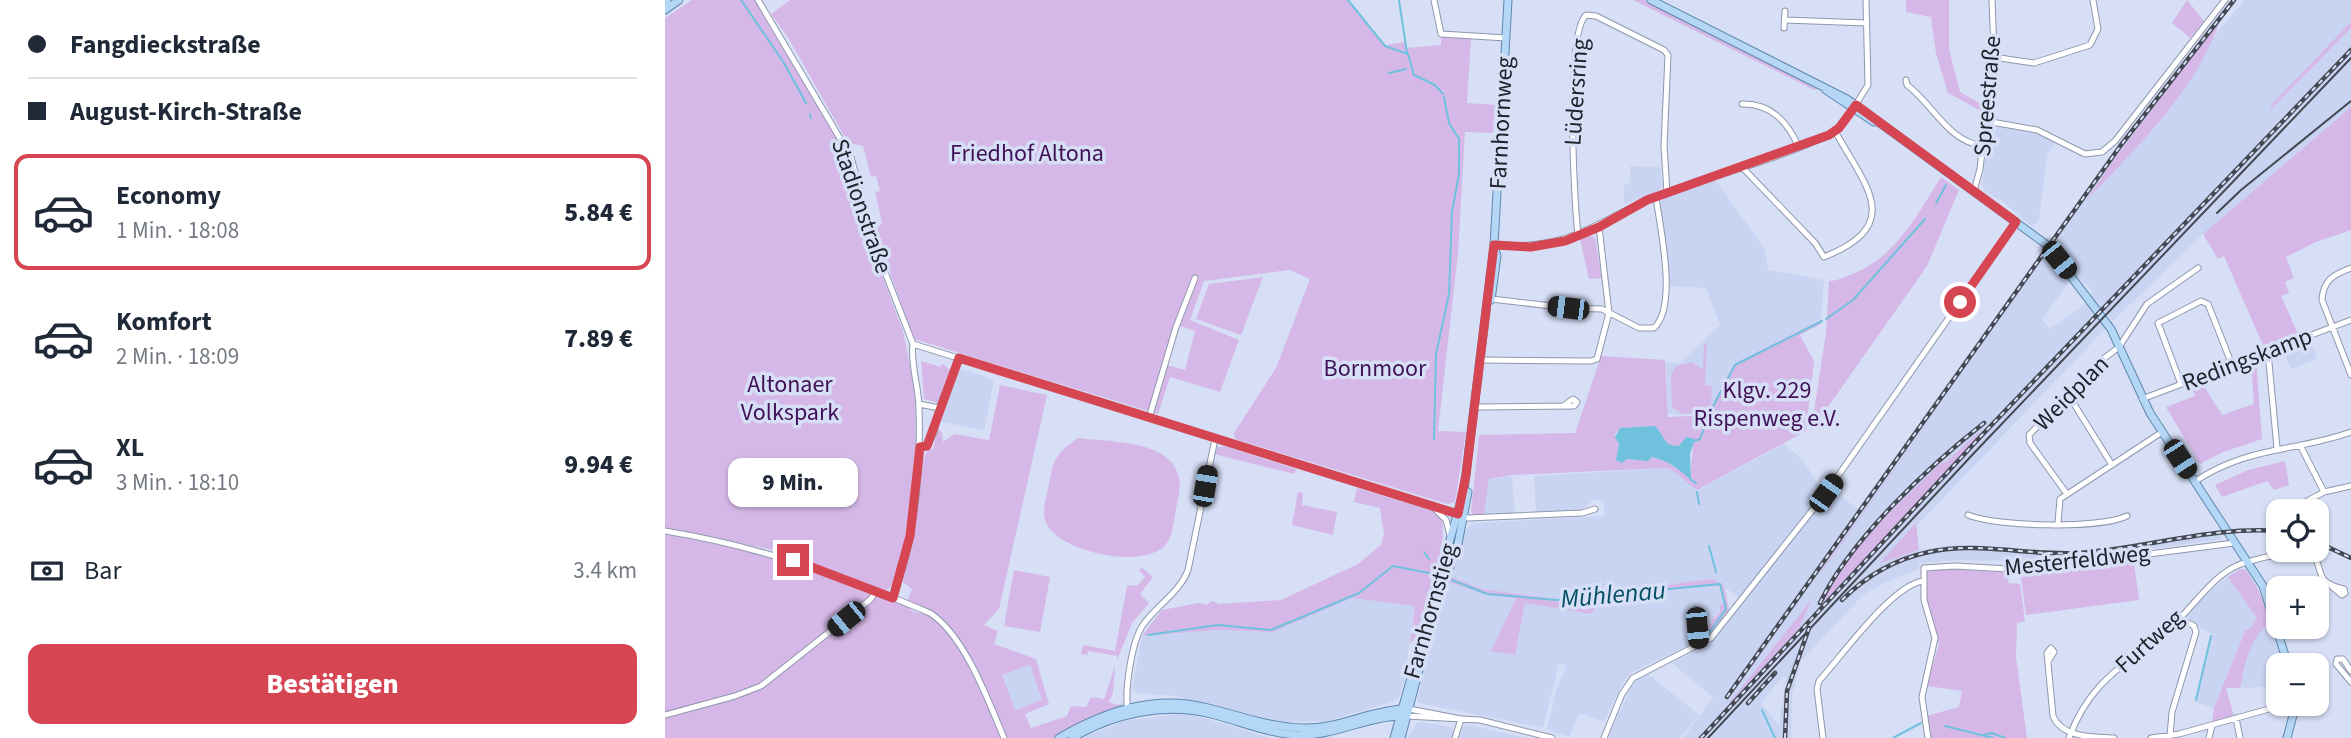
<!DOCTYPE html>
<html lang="de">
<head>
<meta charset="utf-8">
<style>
  body { margin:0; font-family:"Source Sans 3",sans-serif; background:#f6f6f7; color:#1f2937; height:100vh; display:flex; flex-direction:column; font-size:26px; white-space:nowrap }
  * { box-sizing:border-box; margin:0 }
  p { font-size:23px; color:#747a83 }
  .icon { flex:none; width:38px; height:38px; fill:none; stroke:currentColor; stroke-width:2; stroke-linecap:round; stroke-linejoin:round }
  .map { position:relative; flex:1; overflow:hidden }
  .panel { display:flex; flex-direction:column; background:#fff; width:665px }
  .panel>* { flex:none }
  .hud { display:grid; align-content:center; height:154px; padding:0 28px; background:#fff }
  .tools { position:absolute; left:1601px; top:499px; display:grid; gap:14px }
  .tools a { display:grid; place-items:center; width:63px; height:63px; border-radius:14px; background:#fff; box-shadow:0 2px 5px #0004; font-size:35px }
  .end { position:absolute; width:32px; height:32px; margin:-16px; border:9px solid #d64652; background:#fff; box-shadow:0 0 0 4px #fff }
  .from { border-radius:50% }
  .bubble { position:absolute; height:49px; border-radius:14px; background:#fff; box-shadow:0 2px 5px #0004; font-size:23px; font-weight:800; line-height:49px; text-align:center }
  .car { position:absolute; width:21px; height:42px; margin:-21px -10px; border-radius:9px; box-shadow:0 0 5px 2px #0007; background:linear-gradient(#222 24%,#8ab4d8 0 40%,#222 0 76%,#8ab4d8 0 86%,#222 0) }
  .hud b { display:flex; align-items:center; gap:24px; height:66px; font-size:26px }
  .hud b+b { border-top:2px solid #e0e1e3 }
  .hud i { width:18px; height:18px; background:#1f2937 }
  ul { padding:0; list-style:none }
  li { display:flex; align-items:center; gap:21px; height:116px; margin:0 14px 10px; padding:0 14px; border:4px solid transparent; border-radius:14px }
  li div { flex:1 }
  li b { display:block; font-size:26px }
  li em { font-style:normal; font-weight:800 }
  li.selected { border-color:#d64652 }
  li>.icon { width:63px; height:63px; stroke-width:1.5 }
  .pay { display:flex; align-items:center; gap:18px; height:77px; padding:0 28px; font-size:26px }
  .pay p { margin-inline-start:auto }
  .action { display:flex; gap:14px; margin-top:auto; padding:14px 28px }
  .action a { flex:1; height:80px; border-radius:14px; background:#d64652; color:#fff; font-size:28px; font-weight:800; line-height:80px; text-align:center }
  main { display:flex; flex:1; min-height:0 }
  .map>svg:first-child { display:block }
</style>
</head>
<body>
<main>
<section class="panel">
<div class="hud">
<b><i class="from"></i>Fangdieckstraße</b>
<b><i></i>August-Kirch-Straße</b>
</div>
<ul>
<li class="selected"><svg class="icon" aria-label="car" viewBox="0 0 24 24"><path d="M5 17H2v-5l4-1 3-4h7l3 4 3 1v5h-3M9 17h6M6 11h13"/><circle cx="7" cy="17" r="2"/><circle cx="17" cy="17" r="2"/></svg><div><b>Economy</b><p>1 Min. · 18:08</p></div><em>5.84 €</em></li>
<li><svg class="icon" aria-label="car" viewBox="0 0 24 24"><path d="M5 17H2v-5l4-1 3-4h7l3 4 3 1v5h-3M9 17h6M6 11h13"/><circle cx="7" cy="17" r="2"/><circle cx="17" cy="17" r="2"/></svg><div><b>Komfort</b><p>2 Min. · 18:09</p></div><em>7.89 €</em></li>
<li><svg class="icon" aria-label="car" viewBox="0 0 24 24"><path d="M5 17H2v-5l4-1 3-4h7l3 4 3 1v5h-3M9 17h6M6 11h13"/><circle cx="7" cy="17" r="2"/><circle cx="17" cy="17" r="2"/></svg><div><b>XL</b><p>3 Min. · 18:10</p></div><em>9.94 €</em></li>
</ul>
<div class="pay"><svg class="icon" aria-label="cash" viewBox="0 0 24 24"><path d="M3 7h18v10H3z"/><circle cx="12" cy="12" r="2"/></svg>Bar<p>3.4 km</p></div>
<div class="action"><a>Bestätigen</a></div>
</section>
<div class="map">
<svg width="1686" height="738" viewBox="0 0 1686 738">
  <rect width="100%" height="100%" fill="#d6dff6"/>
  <!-- built -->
  <path fill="#c9d4f2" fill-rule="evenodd" d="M1580,0H1686V107L1538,234L1448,321L1427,297L1426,289L1412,277L1385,243L1487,109Z
    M1328,125L1362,130L1390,142L1382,155L1374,220L1367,227L1337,201L1320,192L1317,185L1324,128Z
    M965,166L995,167L997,186L992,192L959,204V185L965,182Z
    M1050,180L1100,249L1103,270L1159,280L1156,320L1070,364L1043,413L1008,415L1003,413L1001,363L1016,362L1055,325L1041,288L1005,286L995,203L998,197Z
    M1381,248L1404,282L1377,320L1385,329L1423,302L1441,328L1215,564L1254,550L1292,545L1412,552L1556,532L1557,539L1388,562L1295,560L1254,563V569L1220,582L1198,595L1136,661L1127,695L1126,738H1018L1048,697L1007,663L1046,643L1167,490L1193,509ZM1118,676L1121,678L1114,726L1096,703Z
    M1645,339L1652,359L1626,369L1618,350Z
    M296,369L329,380L319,431L275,421L288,379Z
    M1119,444L1137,459L1158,492L1074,597L1047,579L890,599L817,589L786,577L801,530L808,523L940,516L939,503L936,500H929L916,510L871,513L869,476L999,468L1006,469L1033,490Z
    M847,476L850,513L819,515L824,479Z
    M1563,577L1592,617L1587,627L1580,631L1549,708L1531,702L1547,634L1523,620L1520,615L1534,599Z
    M784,582L822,595L851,598L827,650L850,655L859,602L926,614L935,600L1043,585L1056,587L1061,614L1044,635L966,673L958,682L939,722L914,713L904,737L882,729L891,690L902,665L894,664L878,728L754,703L752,699Z
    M687,598L750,606L739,682L734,697L727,702L663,721L622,722L595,719L510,696L473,693L467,689L477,636L553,630L608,632Z
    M1606,622L1618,665L1605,661L1601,687L1575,688L1583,654L1593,631Z
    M365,665L377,700L349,710L337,675Z
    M983,674L1034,715L1015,738H942L965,690L973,679Z
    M513,714L535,717L606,738H416L459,721Z
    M753,722L783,726L794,735L798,727L805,725L861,738H742Z"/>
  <!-- green -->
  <path fill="#d5b8e7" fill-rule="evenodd" d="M27,0H90L181,153L186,166L182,168L195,217L238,331L250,392L251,459L246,511L232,581L221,591L114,551L0,529V18Z
    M125,0H682L721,45L740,42L742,48L776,45V36L806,38L802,103L830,105L828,133L800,132L793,253L773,431L801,432L790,502L783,504L570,439L569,433L611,368L645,279L625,270L539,281L525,320L574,340L555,392L505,377L493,414L249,339L216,248L212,228L217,223L210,192L215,191L211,176L206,177L198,146L183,143L124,39L106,14ZM509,324L530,331L520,370L498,364Z
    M968,0H980L1152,89L1149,90Z
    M1241,0H1284V49L1295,92L1318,105V112L1283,93L1271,53L1266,17L1241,12Z
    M1522,0L1539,21L1525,38L1507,23Z
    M1555,20C1532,91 1470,149 1420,202L1447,162Z
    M1686,22V28L1606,109V105Z
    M1686,107V230L1651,242L1621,257L1629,278L1620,282L1624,293L1616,296L1634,336L1600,350L1559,256L1553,259L1538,234Z
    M1276,177L1294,190L1262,266L1146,431L1161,333L1164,281C1171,281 1177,278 1185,275C1230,258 1251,217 1276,177Z
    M926,236L930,238L937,278L924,279L915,239Z
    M598,277L576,335L531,319L544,284Z
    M1156,320V324L1135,335L1149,361L1141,431L1032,490L1006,469L999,468L847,475L824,479L819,515H809L806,511L814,435L910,433L936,356L1000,360L1003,417L1045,415V408L1036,407C1027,416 1015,416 1007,406L1006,375L1011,366L1027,362L1038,370L1039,344H1042L1040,385L1047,386L1046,407L1069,364ZM990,426L996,439L1006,446H1028L1025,478C1013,469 1002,460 987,457L983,461L962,459L957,463L952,460L954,444L950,434L955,428Z
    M1591,359L1597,439L1558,452L1535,464L1501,407L1530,396L1526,384L1535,380L1557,415L1589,404L1586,362Z
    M256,361L276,367L277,363L286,371L274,403L259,399Z
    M1294,381L1152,578L1157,569Z
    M335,385L382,395L334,609L319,625L333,631L329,644L371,659L384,704L360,714L366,728L402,716L406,706L421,707L426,697L439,699L450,666L448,693L444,702L453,705L458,702L454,708L390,738H341L327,706L278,621L271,614L242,601L247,589L238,582L253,510L257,463L263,450L268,449L273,430L277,432L278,442L289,434L324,440ZM365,665L377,700L350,710L337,675Z
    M1314,432L1316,435L1155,606C1182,548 1231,508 1275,463L1281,462Z
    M413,438C442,442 507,439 514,478C516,488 513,499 511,509C509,520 508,535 501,544C481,571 389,552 380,520C377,509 382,494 384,484C389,457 392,453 413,438Z
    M560,446L631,469L629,474L549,454L553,447Z
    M1620,461L1624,485L1609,490L1602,481L1557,497L1550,485L1583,470Z
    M692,488L768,511L777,518C782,556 762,598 752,635L745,644L750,606L687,598L608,632L553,630L477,636L497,610L533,603L542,605L547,601L554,604L616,600L693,564L716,545L719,534L715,508L689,502Z
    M633,492L638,493L637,505L672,512L668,535L627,525Z
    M1251,523L1254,550L1214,564Z
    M0,534L112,557L244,607L247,611C252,613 263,615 266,617C298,633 323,706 337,738H0Z
    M1469,563L1474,600L1361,615L1356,577Z
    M477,568L488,577L475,594L484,603L467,623L452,660V656L423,651L422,655L416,654L418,645L450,651L462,586L473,585L480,577L474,570Z
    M1287,569L1345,573L1343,583L1355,584L1360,621L1352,623L1351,657L1362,738H1266L1261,716L1294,707L1297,691L1262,686L1274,644L1262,605L1260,571Z
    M1575,569L1581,570L1593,589L1606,622C1584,637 1581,663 1575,688H1561L1569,716L1547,723L1549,708L1580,631L1587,627L1592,618L1563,577Z
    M349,570L385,577L375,632L339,626Z
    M786,577L817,589L890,599L1047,579L1059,585L1064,610L1044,635L1038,636L1045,623L1047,624V620L1055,613V605L1059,604L1055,587L1043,585L935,600L926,614L860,603L850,655L826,651L851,598L822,595L784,582Z
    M1147,599L1133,630L1065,703V702Z"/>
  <!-- water -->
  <path fill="#6fc1de" d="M990,426C1000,435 997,446 1014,446L1021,437L1030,439L1025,454L1026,480C1014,469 1002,460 987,457L983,461L962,459L957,463L951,460L954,444L950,437L955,428Z"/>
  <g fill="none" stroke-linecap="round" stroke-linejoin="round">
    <!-- stream -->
    <path stroke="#6fc1de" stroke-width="2" d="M76,0L119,63L141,103
      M683,0L720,46L743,54L749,75L770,85L778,94
      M734,0L742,53
      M724,73L741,69
      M145,114L146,118
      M1271,203L1281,185
      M1161,319L1188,300L1260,219
      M769,439L771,354L784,294L787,212L794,174V139L784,123L779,97
      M1030,441L1035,439L1046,410L1070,365L1157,321
      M1025,479L1031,483
      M1032,492L1034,504
      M1044,546L1051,572
      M759,552L764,559
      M787,580L822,594L892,600L1055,584L1061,609L1043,634
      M483,635L553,625L606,630L694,593L728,566L769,574
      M1531,700L1546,636
      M1097,710L1110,738
      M1280,726L1328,738
      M1318,735L1327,733L1340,738
      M1228,738L1256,723"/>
    <!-- minor casing -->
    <g stroke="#8e97ac" stroke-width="7">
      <path id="minor" d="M93,0L186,157L209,244L248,344
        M769,0L776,34L841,38
        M1120,20L1202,23
        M1119,28L1120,11
        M1328,57L1369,63L1425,45L1433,29L1428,0
        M1241,80L1242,85C1268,104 1282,141 1318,146
        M1077,104C1105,103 1123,122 1133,146
        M1321,121L1372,130L1420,154L1437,152L1450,141L1560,0
        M1077,167L1150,243L1159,257C1241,224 1200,186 1170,131
        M1309,191L1315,169L1329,49L1327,0
        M913,235C909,200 900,36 921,15L931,16L999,50L1003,55L999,146L1002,193
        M829,245C911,251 931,219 1000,193C1055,173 1115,159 1167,133L1181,120L1203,85L1201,0
        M1686,268C1669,274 1658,280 1657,300L1686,375
        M826,299L903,308L937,309L974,328H989C1013,306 995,228 991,197
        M248,344L803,518L917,513L930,509
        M1603,352L1612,448
        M818,360L926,361L932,359L944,313L934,227
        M1516,384L1493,323L1536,301L1543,304L1567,365
        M1404,396L1447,465
        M1477,399L1686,320
        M254,404L274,408
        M813,407L909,406L912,402L908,399L898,406
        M484,418L511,327L530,278
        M1635,445L1659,492
        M255,447L262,446L269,433L274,408L294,358
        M1529,482C1583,446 1629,452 1686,432
        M1402,494L1365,443L1364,435L1433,363L1454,347L1482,304L1533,268
        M769,508L781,520L785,535
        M1629,508L1659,492L1686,486
        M1303,515C1332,527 1434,529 1462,516
        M1393,523L1395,499L1497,432
        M0,531C93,546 178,576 265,613C300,636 323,700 339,738
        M228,598C251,537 256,472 254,408C254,387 245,364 248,344
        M1031,609L1034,646
        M1384,660L1389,652L1386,648L1382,653L1388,716C1397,738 1429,737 1449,738
        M1686,671L1678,659H1672L1671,664L1686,682
        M744,709L796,719
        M463,711C459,692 467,640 478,625C491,606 515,592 523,570L550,439
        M0,715L70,696L96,686L206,599L211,591
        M742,716L815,720L887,738
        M1571,718L1575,738
        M1505,736L1507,712L1531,632L1529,626L1514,618
        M790,738L796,719
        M939,738L957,694L968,678L1046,638L1161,493L1351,222
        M1158,738L1152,689L1154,681C1176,657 1227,585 1258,581
        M1263,738L1257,697L1270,638L1259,600V568L1290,566L1361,570L1569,543
        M1404,738C1427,675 1468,662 1512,621C1532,602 1549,574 1576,564C1597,557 1623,552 1645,550C1661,568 1646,582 1679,589L1680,593L1677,595L1666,586
        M1486,738L1514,734L1622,704
        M1544,738L1547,725"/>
    </g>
    <!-- major casing -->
    <g stroke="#6087ac" stroke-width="9">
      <path id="major" d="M986,0L1182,99L1382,245L1446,329L1485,413L1598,586L1623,665
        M0,2L2,0
        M0,10L14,0
        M1161,90L1209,122
        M826,300L832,256L829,246
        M394,738C440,711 490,694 543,708C576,716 604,727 638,728C673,729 703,711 738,709
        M407,738C447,714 499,702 546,714C575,721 603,734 634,735C670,736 702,716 738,716
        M729,738L799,490L829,245L843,0
        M736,738L772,602L793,544L803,492
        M1622,738L1631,704"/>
    </g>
    <!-- minor -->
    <use href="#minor" stroke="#fff" stroke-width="5"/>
    <!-- major -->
    <use href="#major" stroke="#b4d7f7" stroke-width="7"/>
    <!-- tram -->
    <path stroke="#444853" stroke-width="2" d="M1552,213L1576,190L1686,101
      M1043,738L1310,452L1686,58"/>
    <!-- rail casing -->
    <g stroke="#444853" stroke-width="4.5">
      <path id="rail" d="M1652,542L1686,558
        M1177,600C1201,576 1230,559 1264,552C1313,541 1363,556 1413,553C1479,549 1546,526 1614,531
        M1155,603C1185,540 1264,466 1319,423
        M1062,697L1456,145L1569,0
        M1083,703L1110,673
        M1036,738L1318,434L1686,50
        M1120,738L1122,691L1144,628"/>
    </g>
    <!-- rail -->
    <use href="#rail" stroke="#d6dff6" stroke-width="2" stroke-dasharray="5" stroke-linecap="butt"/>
  </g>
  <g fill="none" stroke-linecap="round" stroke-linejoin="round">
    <!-- route -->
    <path stroke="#d64652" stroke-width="9" d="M128,560L228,598L245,536L255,447L262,446L294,358L793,514L801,475L829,245L866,247L900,241L934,227L982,200L1164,135L1174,128L1191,105L1351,222L1295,302"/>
  </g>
  <g text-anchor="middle" stroke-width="7" stroke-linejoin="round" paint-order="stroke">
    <!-- street labels -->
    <g font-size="24" fill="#20232b" stroke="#d6dff6">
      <text transform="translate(911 92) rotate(-86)" y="8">Lüdersring</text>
      <text transform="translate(1322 96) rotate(-85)" y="8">Spreestraße</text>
      <text transform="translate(836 123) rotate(-87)" y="8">Farnhornweg</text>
      <text transform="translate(197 206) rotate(71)" y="8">Stadionstraße</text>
      <text transform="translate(1582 359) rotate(-21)" y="8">Redingskamp</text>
      <text transform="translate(1406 393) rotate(-45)" y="8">Weidplan</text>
      <text transform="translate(1412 560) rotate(-6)" y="8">Mesterfeldweg</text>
      <text transform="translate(765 611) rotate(-74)" y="8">Farnhornstieg</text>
      <text transform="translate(1484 641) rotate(-42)" y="8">Furtweg</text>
    </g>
    <!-- park labels -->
    <g font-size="24" fill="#401156" stroke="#d6dff6">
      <text x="362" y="161">Friedhof Altona</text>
      <text x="710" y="376">Bornmoor</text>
      <text x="125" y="392">Altonaer<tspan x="125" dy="28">Volkspark</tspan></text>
      <text x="1102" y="398">Klgv. 229<tspan x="1102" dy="28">Rispenweg e.V.</tspan></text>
    </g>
    <!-- water labels -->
    <g font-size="26" font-style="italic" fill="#024e62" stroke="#d6dff6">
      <text transform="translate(948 594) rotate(-5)" y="9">Mühlenau</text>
    </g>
  </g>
</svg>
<div class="tools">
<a><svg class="icon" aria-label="locate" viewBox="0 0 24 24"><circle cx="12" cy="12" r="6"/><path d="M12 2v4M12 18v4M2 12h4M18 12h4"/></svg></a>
<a>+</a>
<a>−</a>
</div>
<i class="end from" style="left:1295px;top:302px"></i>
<i class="end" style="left:128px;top:560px"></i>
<div class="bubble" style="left:63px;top:458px;width:130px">9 Min.</div>
<i class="car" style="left:1394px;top:260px;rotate:141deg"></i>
<i class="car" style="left:903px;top:308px;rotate:277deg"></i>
<i class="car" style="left:1515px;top:459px;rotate:147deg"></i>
<i class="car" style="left:540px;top:486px;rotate:10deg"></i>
<i class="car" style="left:1161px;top:493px;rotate:35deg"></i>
<i class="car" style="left:181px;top:619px;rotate:231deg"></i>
<i class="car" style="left:1032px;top:628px;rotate:175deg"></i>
</div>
</main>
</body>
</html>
